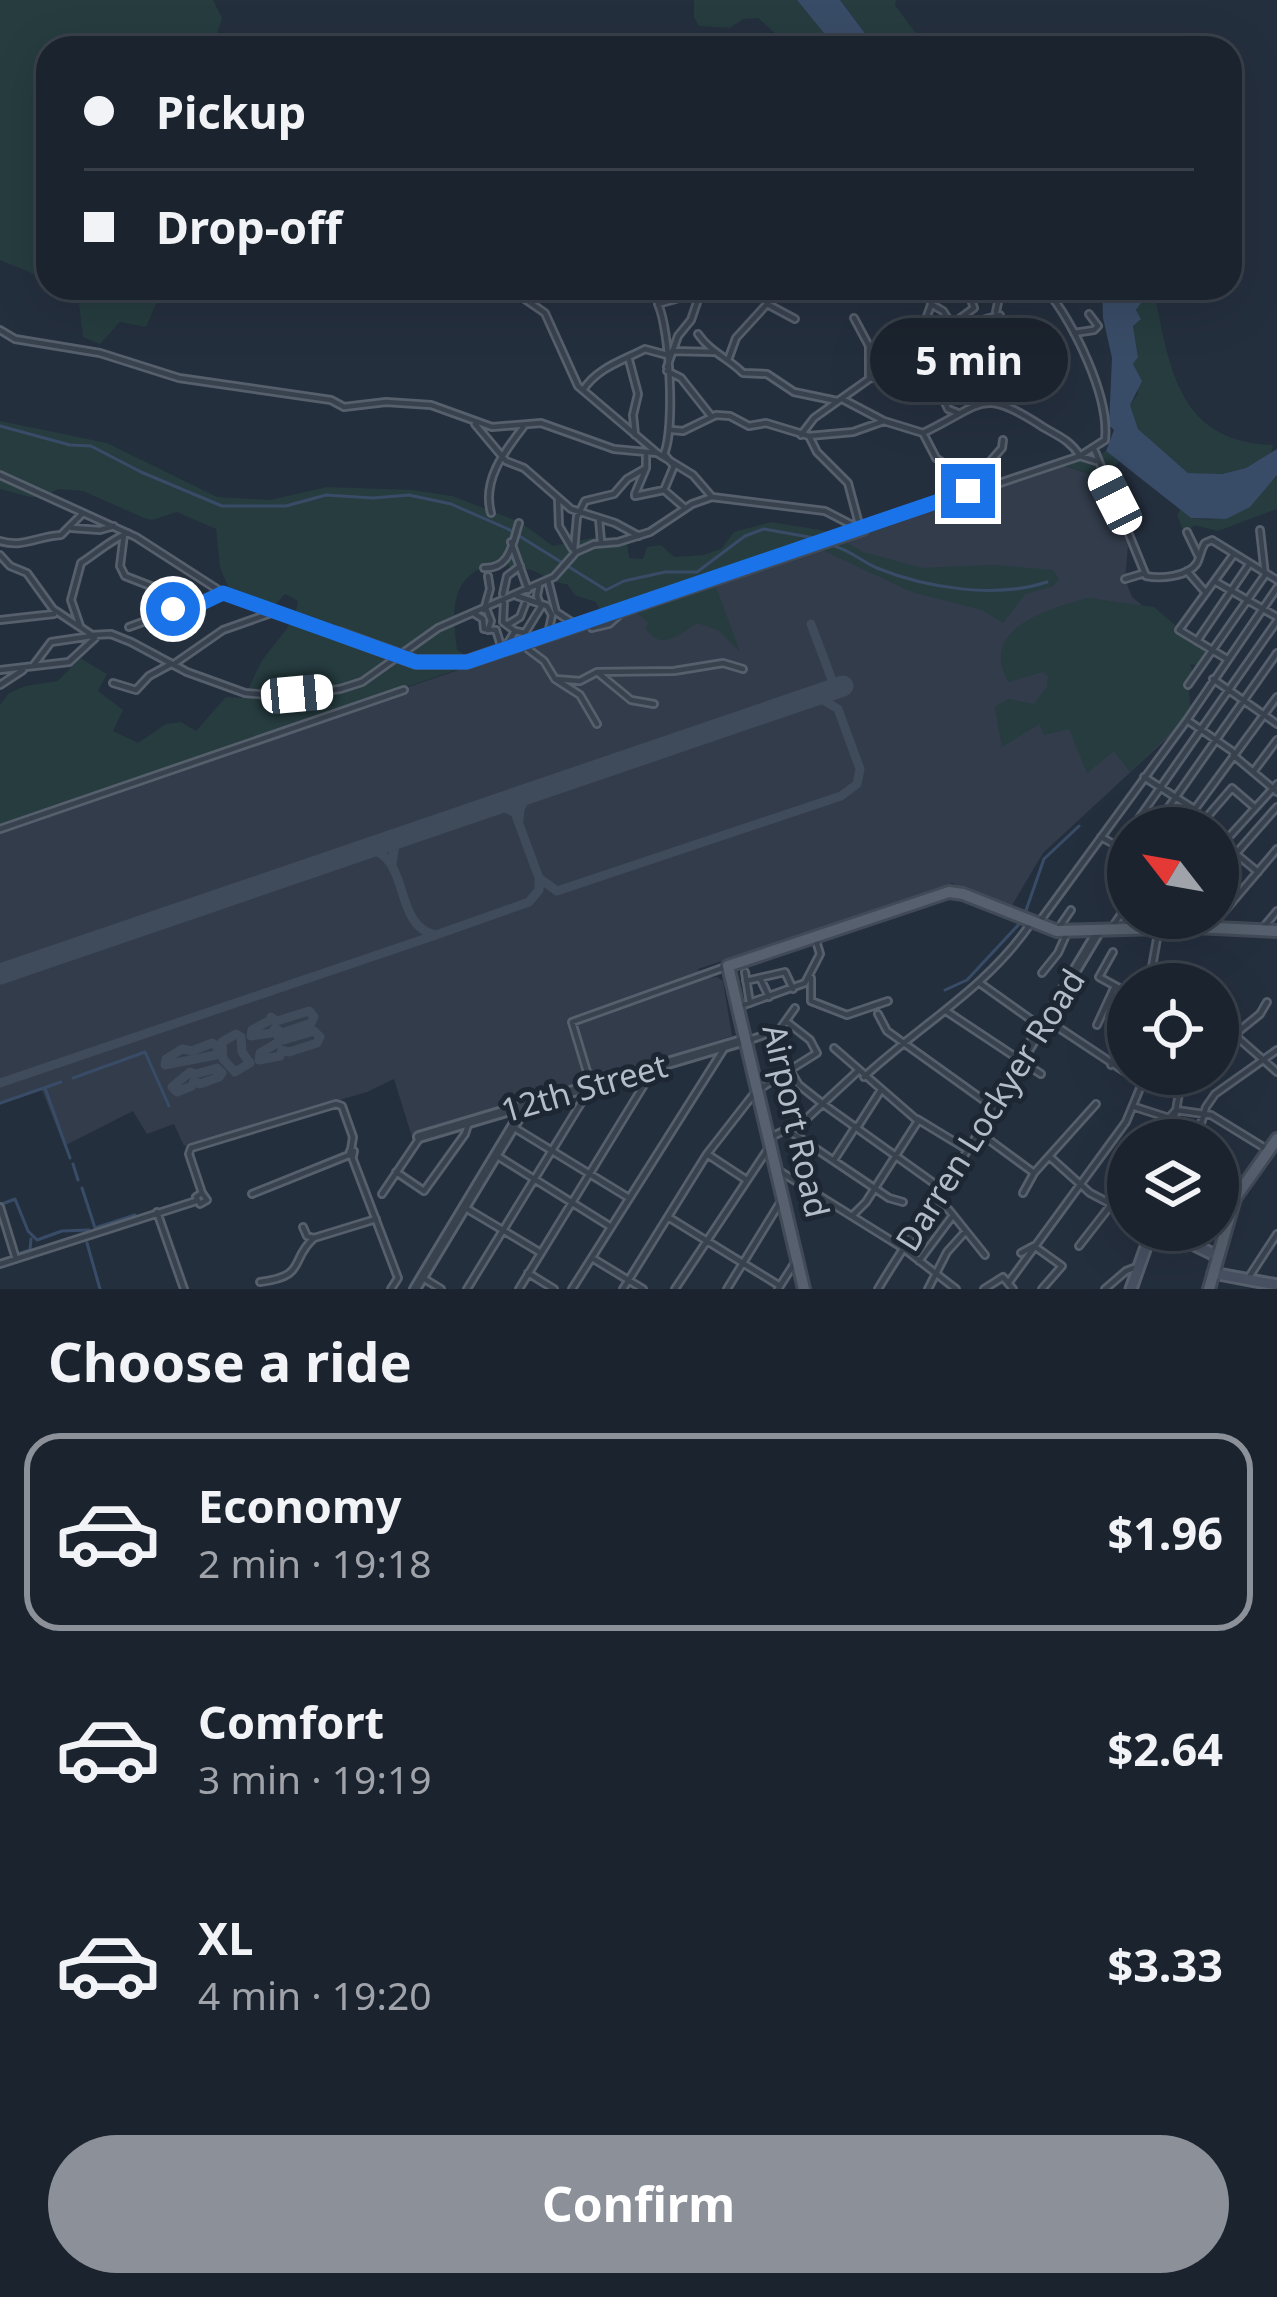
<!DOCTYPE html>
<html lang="en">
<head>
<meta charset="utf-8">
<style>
  body { margin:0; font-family:"Noto Sans",sans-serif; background:#282f3a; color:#f1f3f6; height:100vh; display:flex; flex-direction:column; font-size:45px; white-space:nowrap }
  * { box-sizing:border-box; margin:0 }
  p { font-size:39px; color:#a0a4aa }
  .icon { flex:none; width:66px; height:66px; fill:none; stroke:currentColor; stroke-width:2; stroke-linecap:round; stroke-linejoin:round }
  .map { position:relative; height:1289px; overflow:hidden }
  .panel { display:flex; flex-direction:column; background:#1b232e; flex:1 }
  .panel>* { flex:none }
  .guide { position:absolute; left:36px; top:36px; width:1206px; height:264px; border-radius:36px; box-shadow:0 12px 48px #0002,0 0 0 3px #39404a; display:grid; align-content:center; height:264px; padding:0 48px; background:#1b232e }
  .needle { width:78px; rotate:301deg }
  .controls { position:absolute; left:1107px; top:807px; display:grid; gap:24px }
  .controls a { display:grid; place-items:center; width:132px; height:132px; border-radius:50%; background:#1b232e; box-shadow:0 12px 48px #0002,0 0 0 3px #39404a; font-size:60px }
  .end { position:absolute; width:54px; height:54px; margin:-27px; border:15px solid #1a73e8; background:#fff; box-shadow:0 0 0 6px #fff }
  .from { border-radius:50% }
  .bubble { position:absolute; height:84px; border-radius:42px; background:#1b232e; box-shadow:0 12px 48px #0002,0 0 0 3px #39404a; font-size:39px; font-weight:700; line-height:84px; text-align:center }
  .car { position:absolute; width:36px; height:72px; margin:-36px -18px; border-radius:15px; box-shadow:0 0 9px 3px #0007; background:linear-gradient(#fff 24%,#345 0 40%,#fff 0 76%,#345 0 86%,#fff 0) }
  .guide b { display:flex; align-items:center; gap:42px; height:114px; font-size:45px }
  .guide b+b { border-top:3px solid #39404a }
  .guide i { width:30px; height:30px; background:#f1f3f6 }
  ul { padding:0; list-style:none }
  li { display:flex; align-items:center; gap:36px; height:198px; margin:0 24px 18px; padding:0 24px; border:6px solid transparent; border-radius:36px }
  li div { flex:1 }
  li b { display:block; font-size:45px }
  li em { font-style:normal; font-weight:700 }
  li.on { border-color:#8c9099 }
  li>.icon { width:108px; height:108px; stroke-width:1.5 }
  h2 { padding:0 48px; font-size:54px; line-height:144px }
  .cta { display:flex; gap:24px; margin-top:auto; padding:24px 48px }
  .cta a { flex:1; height:138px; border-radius:72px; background:#8c9099; color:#fff; font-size:48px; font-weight:700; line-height:138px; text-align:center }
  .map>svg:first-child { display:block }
</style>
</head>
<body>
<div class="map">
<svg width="1277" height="1289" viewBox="0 0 1277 1289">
  <rect width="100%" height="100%" fill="#242f3e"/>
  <!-- airport -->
  <path fill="#323c4b" d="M1060,464L1097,477L1128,546L1125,579L1132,597L1154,615L1188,719L1043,853L1008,912L952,883L698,969L702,979L717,977L723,981L732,1036L412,1137L394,1079L367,1092L184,1146L174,1124L147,1134L133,1111L64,1146L42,1090L0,1105V827Z"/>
  <!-- green -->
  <path fill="#263c3f" d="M0,0H213L222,18L213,48H48V280L0,260Z
    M694,0H797L836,48H780L774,40L777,35L758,18L743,19L730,28L699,26L694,17Z
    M840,0H896L895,5L915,32L953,48H876Z
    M71,288H163L146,327L120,322L100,344L83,337L78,295Z
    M1142,288H1153C1170,364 1175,442 1273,445L1271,453L1246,468L1222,474L1188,473L1138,429L1130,405L1138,394L1133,364L1138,356L1133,326Z
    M0,421L107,443L217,497L270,500L327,487L412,490L452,496L520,522L553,546L606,535L608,546L627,543L629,558L643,559L647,547L661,545L674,557L703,555L721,549L734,532L771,522L826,531L863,552L921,568L993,565L1052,570L1059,579L1053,586L1025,594L1003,623L982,610L912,592L816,547L714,582L740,652L718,630L698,623C678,633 664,653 646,629L648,622L632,609L604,618L596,602L575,595L567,584C545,583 536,563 512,570L506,562C451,568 451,605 457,650L467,656L482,653L485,660L0,827V705L9,693L25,686L58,681L80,658L107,674L98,691L123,710L113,731L138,743L166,724L181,722L196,731L226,697L244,698C250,686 255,673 262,661C275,641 295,626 298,601L285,594L267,614L234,601L220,567L216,529L177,512L152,520L144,518L83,491L58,489L43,497H30L0,489Z
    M1106,451L1119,461C1102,482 1124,509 1134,531L1124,538L1097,477L1061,464L1083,458L1090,461Z
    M1277,475V509L1218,531L1194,525L1185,535L1177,515L1181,508L1191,518C1239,525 1246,506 1277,475Z
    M1088,598L1154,607L1206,652L1202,666L1190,664L1195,679L1189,692L1191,712L1130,772L1114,751L1087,773L1069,729L1044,735L1039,724L1002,747L995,707L1009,699L1034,704L1047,687L1048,676L1042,672L1009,682C976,629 1051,608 1088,598Z"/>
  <!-- water -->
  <path fill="#394c67" d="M797,0H840L876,48H836Z
    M1102,288H1142L1138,295L1143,300L1136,310L1141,319L1133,326L1138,357L1133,364L1142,381L1130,405L1138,429L1188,473L1222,474L1246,468L1277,449V475L1250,507L1226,519L1191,518L1106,451L1114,430L1109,425L1112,358L1103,318Z"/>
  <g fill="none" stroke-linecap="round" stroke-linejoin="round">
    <!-- stream -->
    <path stroke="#394c67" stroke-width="3" d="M0,426L70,445L91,446L141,472L222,506H286L326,495L373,498L409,495L451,504L508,529L606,590L624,581L665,572H697L745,536L764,529L820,539
      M834,546C850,550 862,562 877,568C926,588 996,599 1047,582
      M1024,916L1044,859L1079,826
      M945,990L967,980L1022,921
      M73,1078L145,1052L169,1106
      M45,1088L70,1158
      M0,1103L61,1082
      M73,1164L78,1180
      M82,1188L95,1228L135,1215
      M2,1204L15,1199L28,1231L37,1240L62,1231L89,1230
      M87,1243L100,1289
      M18,1254L30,1250L31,1239"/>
    <!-- taxiway -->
    <path stroke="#3f4a5a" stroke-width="9" d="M811,624L835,688
      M496,803L515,813L539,878L557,891L841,796L857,784L860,769L838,709L815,695
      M519,820L520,809L530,791
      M365,848C413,854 391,926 436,935L529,902L539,890V878
      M392,863L395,845L402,834
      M271,1017L277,1021L309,1011L314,1017L311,1023L282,1033L275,1028L272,1033L251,1036L252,1030L272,1019
      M236,1034L241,1037L242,1052L250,1063L235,1072L223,1059L222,1042Z
      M278,1037L284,1040L314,1031L320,1037L317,1043L289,1052L282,1050L280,1056L259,1060L260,1053L279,1042
      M212,1043L219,1047L216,1055L165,1065L166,1059L182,1049L192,1051Z
      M217,1068L222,1073L219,1077L200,1084L194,1081L192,1086L177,1092L172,1087L190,1072L196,1074Z
      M0,1083L436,935"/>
    <!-- runway -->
    <path stroke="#3f4a5a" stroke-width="21" d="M0,974L843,686"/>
    <!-- minor casing -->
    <g stroke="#565f6c" stroke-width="10">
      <path id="minor" d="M509,288L545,313L578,386L657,453
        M931,304L943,311L986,379L1006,395L1003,402
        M996,312L1001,288
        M854,318L869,346V379
        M0,330L15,339L100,353L179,378L331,400L344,407L386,402L431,405L492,427L541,423L614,449L657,453L693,475L712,497L825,511L856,527
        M959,332L972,323L1000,315L995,334L970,350
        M1074,333L1094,330L1098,326L1089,314
        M698,334C710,352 728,358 743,373L767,374L794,392L837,401
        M995,334L1008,336L1014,358L999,388
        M942,349L951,325L974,308L967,288
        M672,351L714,352
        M629,360L638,394L633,415L635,435
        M728,360L736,338L767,304L795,319
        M667,367L678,336L691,320L702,288
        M667,371L681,378L711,416
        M934,379L948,409L958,413
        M583,390C597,368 622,361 645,349L667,355
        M844,400L882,420
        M475,424L506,461L524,468L571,509L615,523L639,536
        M672,430L683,431L716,415L730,416L749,426L766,423L809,436L853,432L884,421L923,433C984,404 980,386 1043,427C1058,436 1070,440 1080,456L1105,440C1110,396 1073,322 1045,288
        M923,433L936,458L969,482L970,489
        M801,435L814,418L869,379L883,375L926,319L937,288
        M809,436L817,452L848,483L860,528
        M1094,449L1146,576C1160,579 1188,577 1197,563C1200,557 1201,549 1205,543L1212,540L1277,580
        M0,475L136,537L223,593L335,633
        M989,485L988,464L1002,448L1003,440
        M664,490L685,508
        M635,494L646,468V454
        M635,496L664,490L674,466L664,454C675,428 670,330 658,304L686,296
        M558,499L559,526L572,548
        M491,513C482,480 504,452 524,426
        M599,518L601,542
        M72,528L100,530L114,526
        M866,528L1080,456L1096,461
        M1187,532L1198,555
        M124,534L120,566L125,576L194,603
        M0,541C24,548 38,536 61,535L83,513
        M511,542L528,590
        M574,550L577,517L585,501L614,494L627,479L646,468
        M0,555L10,566L27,573L53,609L92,635L111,634L131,642L187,672L245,693L282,696L340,689L362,682L438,628L554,577L576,552L594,544L618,542L650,532L692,504L712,497
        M484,568C510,569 512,545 519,523
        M1187,571L1206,593
        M1125,579L1145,573
        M548,580L556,612L573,623
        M1216,582L1277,617
        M503,594L507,576L520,566
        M517,596L547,606L552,615L549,629
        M504,603L503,622L515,631L505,648
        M486,608L491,621L488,630
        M484,610L490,589L488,576
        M475,614L483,619L484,629L496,630L502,649
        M0,620L54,614
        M590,623L592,628L609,624L618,616
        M507,625L520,617L525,604
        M80,626L71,600L81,563C97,553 110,540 128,533
        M129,627L223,593
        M515,631L525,633L541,607L537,596L539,585
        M1197,641L1248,566
        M528,649L544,661L555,679L580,695L597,724
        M1227,659L1179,630L1234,554
        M174,664L223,630L274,612
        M33,666L51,642L92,636
        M0,670L69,662L95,638
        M597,672L674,671L723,663L743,669
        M555,679L580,681L597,672L631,700L654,704
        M1213,679L1277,724
        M113,683L136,690L149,676L171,664
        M0,685L23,670
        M1188,685L1265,575L1260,530
        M1187,720L1232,751
        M1233,755L1277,792
        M1253,772L1277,740
        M1144,777L1194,809
        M1200,825L1232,788L1254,807
        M1132,828L1277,621
        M1154,828L1277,653
        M1181,828L1277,697
        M0,829L404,690
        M1101,837L1128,852
        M1218,839L1258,872
        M1119,847L1128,833
        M1218,849L1277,784
        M1218,874L1277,807
        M1040,921L1187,720L1277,588
        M1060,926L1071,910
        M1211,927L1277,849
        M1111,929L1128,904
        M1262,929L1277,911
        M1113,952L1099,977L1128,993
        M745,972L750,1003
        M1042,973L1058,953L1067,933
        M760,978L769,997
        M811,978V1001L847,1015L888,1001
        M746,981L785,972L793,989
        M981,984L1040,1026
        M1149,984L1158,933
        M1183,984L1190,979
        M741,1006L805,983L820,954L815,937
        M946,1011L1041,1074
        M878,1014L887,1031L993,1107C959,1170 915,1227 878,1289
        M1044,1018L1139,1081
        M1097,1025L1115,986
        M1236,1036L1277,1072
        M750,1040L780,1029L795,1008
        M834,1048L918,1121L866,1202L853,1215
        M1218,1048L1260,1014L1267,1002
        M1111,1065L1128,1035
        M791,1072L799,1085L823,1104L942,1189
        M864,1077C920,1025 987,988 1031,923
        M591,1085L572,1022L728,966
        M761,1088L817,1053L810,1040L787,1022
        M1135,1107L1169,1118L1176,1110L1211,1115L1268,1150
        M917,1119L968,1150
        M858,1126L881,1090
        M513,1127L629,1198
        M788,1130L889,1198L903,1202
        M981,1134L1034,1173
        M773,1136L804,1121L858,1071
        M1164,1140C1181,1120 1173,1097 1186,1074
        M1196,1140L1206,1107L1215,1094L1277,1050
        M350,1151H354L353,1156L349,1155Z
        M707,1154L745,1179
        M352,1157L398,1278L391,1289
        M499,1157L611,1227
        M1051,1158L1090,1193L1128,1213
        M834,1160L856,1126
        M396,1172L424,1191L465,1134L469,1122
        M781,1172L903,1248L956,1289
        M202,1193L189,1154L191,1148L336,1104L342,1106L353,1137L351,1150
        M202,1193L207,1200L200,1204L196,1197Z
        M1023,1193L1034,1173L1096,1104
        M252,1194L349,1155
        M382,1194L419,1139
        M934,1199L949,1210L985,1255
        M0,1207L16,1259
        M464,1207L541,1253
        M157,1212L184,1289
        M668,1217L780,1286
        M303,1227L307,1236L314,1238
        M1079,1246L1128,1183
        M1021,1253L1034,1246L1062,1266L1042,1289
        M592,1258L643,1289
        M919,1261L951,1218
        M0,1264L196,1201
        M528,1273L554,1289
        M423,1278L441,1289
        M1247,1280L1277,1234
        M260,1282C308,1276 289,1260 314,1238L376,1219
        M1009,1282L1126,1122L1146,1074
        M467,1289L586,1095V1085
        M519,1289L655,1067
        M572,1289L725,1047
        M623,1289L707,1154L753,1095
        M675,1289L768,1149
        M727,1289L781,1201
        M778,1289L794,1264
        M928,1289L947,1252L965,1232
        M984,1289L1003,1277L1013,1289
        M1105,1289L1126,1271L1139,1266"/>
    </g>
    <!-- tertiary casing -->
    <g stroke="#565f6c" stroke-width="14">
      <path id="tertiary" d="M993,1107L1100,929
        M419,1137L745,1040
        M415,1289L526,1105"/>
    </g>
    <!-- secondary casing -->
    <g stroke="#565f6c" stroke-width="15">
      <path id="secondary" d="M1164,1230L1217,1256
        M1213,1273L1277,1285
        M1131,1289L1152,1230"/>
    </g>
    <!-- primary casing -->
    <g stroke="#414a57" stroke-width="16">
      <path id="primary" d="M339,634L416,662H467L863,529
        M804,1289L728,966L949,892L963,894L1057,931L1196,927L1277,931
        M1209,1289L1235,1198L1277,1139"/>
    </g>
    <!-- minor -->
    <use href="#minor" stroke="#38414e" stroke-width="4.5"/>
    <!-- tertiary -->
    <use href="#tertiary" stroke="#38414e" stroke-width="8"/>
    <!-- secondary -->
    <use href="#secondary" stroke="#465061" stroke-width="9"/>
    <!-- primary -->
    <use href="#primary" stroke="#56606e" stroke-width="10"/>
  </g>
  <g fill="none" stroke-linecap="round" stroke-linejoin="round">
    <!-- route -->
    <path stroke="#1a73e8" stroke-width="15" d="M173,609L202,603L223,593L416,662H467L968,491"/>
  </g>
  <g text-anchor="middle" stroke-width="10" stroke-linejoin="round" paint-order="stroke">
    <!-- street labels -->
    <g font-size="33" fill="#b4bcc9" stroke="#1d2633">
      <text transform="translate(584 1088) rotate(-16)" y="12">12th Street</text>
      <text transform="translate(990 1110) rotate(-58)" y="12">Darren Lockyer Road</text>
      <text transform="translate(796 1121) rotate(77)" y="12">Airport Road</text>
    </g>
  </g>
</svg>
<div class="controls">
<a><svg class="needle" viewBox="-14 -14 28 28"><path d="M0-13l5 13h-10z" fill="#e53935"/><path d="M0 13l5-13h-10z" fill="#a0a4aa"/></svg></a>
<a><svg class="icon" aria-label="locate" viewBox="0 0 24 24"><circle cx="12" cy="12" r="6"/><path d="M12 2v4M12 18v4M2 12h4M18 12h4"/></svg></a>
<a><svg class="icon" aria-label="layers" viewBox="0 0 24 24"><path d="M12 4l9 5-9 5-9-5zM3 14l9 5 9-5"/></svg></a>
</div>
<i class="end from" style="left:173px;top:609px"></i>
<i class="end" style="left:968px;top:491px"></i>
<div class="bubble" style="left:870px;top:318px;width:198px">5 min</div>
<i class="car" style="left:1115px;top:500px;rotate:333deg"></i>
<i class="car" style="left:297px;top:694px;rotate:85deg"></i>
<div class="guide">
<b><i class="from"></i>Pickup</b>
<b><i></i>Drop-off</b>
</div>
</div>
<section class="panel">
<h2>Choose a ride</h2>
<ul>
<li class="on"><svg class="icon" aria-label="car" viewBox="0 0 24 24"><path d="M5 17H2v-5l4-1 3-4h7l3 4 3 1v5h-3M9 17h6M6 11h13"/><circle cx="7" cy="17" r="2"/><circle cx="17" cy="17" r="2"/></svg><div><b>Economy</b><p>2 min · 19:18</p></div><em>$1.96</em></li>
<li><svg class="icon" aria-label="car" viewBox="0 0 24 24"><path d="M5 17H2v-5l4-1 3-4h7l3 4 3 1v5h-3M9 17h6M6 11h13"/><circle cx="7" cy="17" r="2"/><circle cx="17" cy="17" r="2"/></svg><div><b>Comfort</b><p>3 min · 19:19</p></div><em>$2.64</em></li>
<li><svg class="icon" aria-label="car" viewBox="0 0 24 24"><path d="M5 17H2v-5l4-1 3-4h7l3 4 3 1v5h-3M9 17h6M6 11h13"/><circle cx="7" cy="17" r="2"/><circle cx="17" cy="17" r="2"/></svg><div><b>XL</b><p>4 min · 19:20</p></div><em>$3.33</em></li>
</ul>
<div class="cta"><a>Confirm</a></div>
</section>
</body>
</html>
